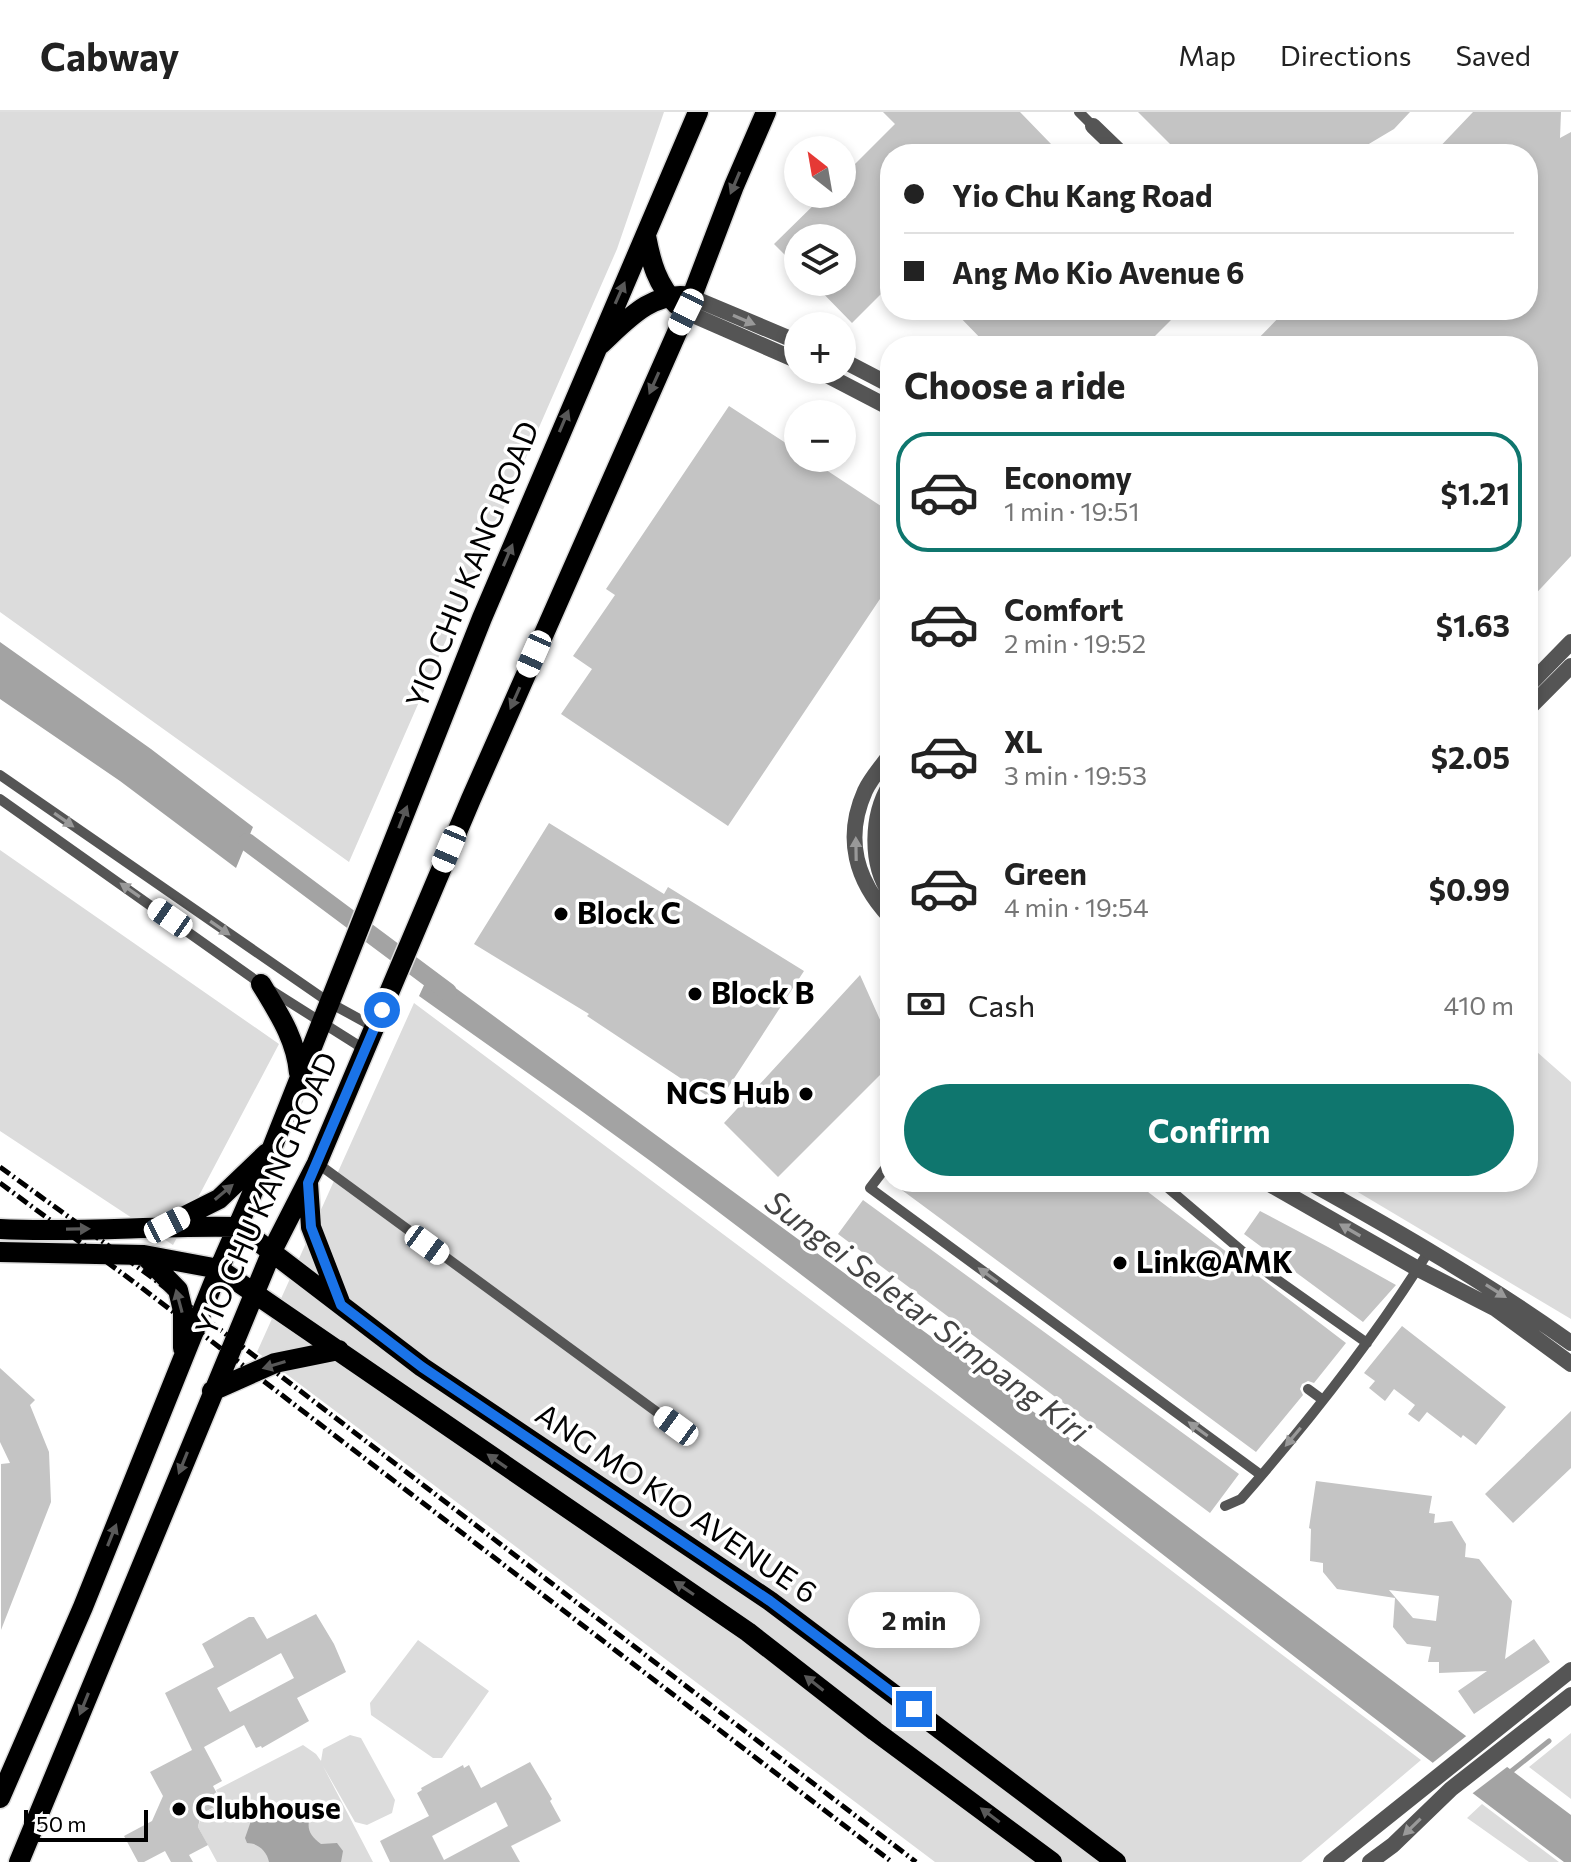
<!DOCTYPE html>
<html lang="en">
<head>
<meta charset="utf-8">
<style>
  body { margin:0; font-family:Commissioner,sans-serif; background:#f2f2f2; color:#222; height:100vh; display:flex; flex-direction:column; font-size:30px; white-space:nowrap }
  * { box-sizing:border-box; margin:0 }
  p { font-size:26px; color:#767676 }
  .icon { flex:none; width:44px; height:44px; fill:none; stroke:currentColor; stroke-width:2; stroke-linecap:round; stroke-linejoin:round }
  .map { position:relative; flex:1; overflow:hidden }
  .drawer { position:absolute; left:880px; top:224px; width:658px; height:856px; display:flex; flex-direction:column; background:#fff; border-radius:32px; box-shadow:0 4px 12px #0003 }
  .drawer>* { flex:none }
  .guide { position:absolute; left:880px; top:32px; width:658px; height:176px; border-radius:32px; box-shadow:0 4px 12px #0003; display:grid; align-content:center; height:176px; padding:0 24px; background:#fff }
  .needle { width:52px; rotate:329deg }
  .fabs { position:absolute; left:784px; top:24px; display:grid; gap:16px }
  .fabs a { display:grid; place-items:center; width:72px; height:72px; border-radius:50%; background:#fff; box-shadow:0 4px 12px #0003; font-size:40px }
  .scale { position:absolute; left:24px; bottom:20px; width:124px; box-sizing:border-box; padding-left:8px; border:4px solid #000; border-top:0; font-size:22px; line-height:28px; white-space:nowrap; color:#000; -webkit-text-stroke:6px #fff; paint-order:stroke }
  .end { position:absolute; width:36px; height:36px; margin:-18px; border:10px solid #1a73e8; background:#fff; box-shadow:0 0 0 4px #fff }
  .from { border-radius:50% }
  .bubble { position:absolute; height:56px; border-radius:28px; background:#fff; box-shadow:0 4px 12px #0003; font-size:26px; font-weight:700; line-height:56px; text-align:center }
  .car { position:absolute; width:24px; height:48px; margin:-24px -12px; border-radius:10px; box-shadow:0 0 6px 2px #0007; background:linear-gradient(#fff 24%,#345 0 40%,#fff 0 76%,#345 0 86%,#fff 0) }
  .guide b { display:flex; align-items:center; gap:28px; height:76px; font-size:30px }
  .guide b+b { border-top:2px solid #e0e0e0 }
  .guide i { width:20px; height:20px; background:#222 }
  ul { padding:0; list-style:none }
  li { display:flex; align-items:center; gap:24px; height:120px; margin:0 16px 12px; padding:0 8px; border:4px solid transparent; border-radius:32px }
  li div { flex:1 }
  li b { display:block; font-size:30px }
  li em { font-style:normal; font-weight:700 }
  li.current { border-color:#0f766e }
  li>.icon { width:72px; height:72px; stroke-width:1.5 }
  h2 { padding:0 24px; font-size:36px; line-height:96px }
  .pay { display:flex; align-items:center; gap:20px; height:88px; padding:0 24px; font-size:30px }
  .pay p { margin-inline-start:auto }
  .cta { display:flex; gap:16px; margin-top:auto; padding:16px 24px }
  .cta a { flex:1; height:92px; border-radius:48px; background:#0f766e; color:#fff; font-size:32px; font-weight:700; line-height:92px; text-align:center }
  header { display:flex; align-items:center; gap:48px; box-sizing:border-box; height:112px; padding:0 40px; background:#fff; border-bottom:2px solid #e0e0e0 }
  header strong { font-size:38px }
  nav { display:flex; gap:44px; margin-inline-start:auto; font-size:28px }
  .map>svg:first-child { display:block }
</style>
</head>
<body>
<header>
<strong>Cabway</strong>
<nav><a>Map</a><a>Directions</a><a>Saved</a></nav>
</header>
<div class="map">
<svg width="1571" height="1750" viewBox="0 0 1571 1750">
  <rect width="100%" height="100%" fill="#fff"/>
  <!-- green -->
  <path fill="#dcdcdc" d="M0,0H664L617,137L349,750L0,500Z
    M0,738L279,932L173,1133L0,1019Z
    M414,891L1089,1396L1421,1648L1301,1750H935L257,1240Z
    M1528,932L1571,970V1207L1341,1070H1528Z
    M418,1528L489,1579L442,1646H433L371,1603L370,1591Z
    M1571,1621V1687L1529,1655Z
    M350,1623L361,1626L395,1688L392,1701L367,1713L355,1710L323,1654L373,1750H217L198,1715L202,1702L223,1691L216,1678L303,1633L316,1642L321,1649L323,1637Z
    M1482,1692L1559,1750H1529L1467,1706Z"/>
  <!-- water -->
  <path fill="#a3a3a3" d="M0,530L151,637L253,715L236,756L120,669L0,587Z
    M431,858L1098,1347L1571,1703V1750H1564C1256,1520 957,1277 649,1048C573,992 496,939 419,884Z
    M292,1689L310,1694L313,1699C305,1713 308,1723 321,1732L337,1731L343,1739L341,1750H269C267,1739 258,1731 247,1731L245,1726L252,1706L273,1693Z"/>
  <!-- pier -->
  <path fill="#fff" d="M1470,1621L1511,1652L1469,1684L1430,1653Z"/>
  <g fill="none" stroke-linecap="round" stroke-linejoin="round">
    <!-- stream -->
    <path stroke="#a3a3a3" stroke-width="5" d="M1509,1661L1549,1629"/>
    <!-- canal -->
    <path stroke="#a3a3a3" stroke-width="18" d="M247,730L448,880"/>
  </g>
  <!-- building -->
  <path fill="#c4c4c4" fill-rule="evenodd" d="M883,0H1020L1052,33L1043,42H890V173L852,211L812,170H842V126H798V156L774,132L825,82H842V65L895,12Z
    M1138,0H1410L1394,17L1352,42H1180Z
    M1473,0H1561L1560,26L1571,20V444L1528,490V234H1251L1286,198H1528V42H1433Z
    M953,198H1181L1145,234H988Z
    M729,294L798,339V346H808L890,400V472L728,714L561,602L592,557L573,544L615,483L606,477Z
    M549,711L664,782L668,775L804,859L718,991L587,904L589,902L474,832Z
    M860,863L890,930V953L778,1065L724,1011Z
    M891,1070H1135L1346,1231L1314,1271L1308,1269L1302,1272L1300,1277L1303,1283L1256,1340Z
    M863,1088L1239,1362L1210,1401L838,1122Z
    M1260,1099L1328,1135L1396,1173L1363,1210L1244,1122Z
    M1402,1214L1506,1295L1476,1333L1463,1323L1461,1326L1427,1300L1419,1310L1408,1302L1415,1293L1394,1277L1385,1289L1369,1276L1375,1269L1364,1261Z
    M0,1256L35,1288L30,1293L49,1340L51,1390L1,1518V1352L10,1351L0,1330Z
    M1571,1299V1356L1513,1411L1485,1382Z
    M1316,1369L1432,1384L1429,1401L1435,1402L1434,1411L1452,1409L1466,1432L1465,1445L1479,1447L1512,1489L1505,1547L1534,1527L1550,1550L1474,1602L1458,1579L1487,1559L1439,1561V1550H1428L1431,1535L1407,1532L1393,1515L1395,1486L1337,1477L1323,1460V1451L1310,1449L1311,1417L1309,1416ZM1389,1478L1439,1484L1436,1509L1413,1506Z
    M316,1502L334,1532L346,1560L297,1586L309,1609L262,1636L261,1634L256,1636L244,1613L204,1635L222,1669L213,1674L222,1691L201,1702L198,1715L208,1733L189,1743L193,1750H171L165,1739L144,1750H138L124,1724L152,1709L163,1684L150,1660L192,1638L165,1581L214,1555L202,1532L249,1505H254L267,1527ZM281,1541L294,1566L230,1600L217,1576Z
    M530,1650L552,1687L550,1689L561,1709L511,1734L520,1750H390L380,1729L429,1704L417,1681L422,1678L421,1676L463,1653L464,1656L469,1653L481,1676ZM496,1690L508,1714L444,1748L432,1724Z"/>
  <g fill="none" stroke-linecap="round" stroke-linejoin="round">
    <!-- primary casing -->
    <g stroke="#dbdbdb" stroke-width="23">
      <path id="primary" d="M646,124C651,150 657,173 677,193
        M600,233C626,209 652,178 691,185
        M261,872C279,902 296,927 299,961
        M308,1071L311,1115L340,1190
        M171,1111L219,1087L267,1041
        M239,1115L422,1255L770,1489L1116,1750
        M0,1117C80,1121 159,1113 239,1115
        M0,1140L144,1143L219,1157L748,1520L875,1619L1052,1750
        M144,1143L178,1178L183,1199V1236
        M212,1279L275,1251L339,1238
        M0,1686L83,1495L219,1157L272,1036L482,506L698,0
        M19,1750L272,1139L317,1051L471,687L686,200L734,74L766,0"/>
    </g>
    <!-- service -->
    <path stroke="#555" stroke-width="10" d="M1079,0L1093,14
      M0,663L330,891L374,915
      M0,687L261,872L364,937
      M890,1050L870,1076L1261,1363
      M317,1051L676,1314
      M1161,1070L1269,1162L1367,1231
      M1308,1277L1323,1288
      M1225,1394L1241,1387C1310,1308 1375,1226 1430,1137"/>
    <!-- minor -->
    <path stroke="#555" stroke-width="16" d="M1093,14L1122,42"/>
    <!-- tertiary -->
    <path stroke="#555" stroke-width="16" d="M691,185L798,230
      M686,200L798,249
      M842,248L890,273
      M817,258L890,296
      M1528,574L1571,530
      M1528,597L1571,554
      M890,643C882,654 871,666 865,679C844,726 856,769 890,805
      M890,673C871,704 870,752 890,781
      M1266,1070L1418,1157L1496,1197L1571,1252
      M1309,1070C1399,1120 1487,1171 1571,1231
      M1331,1750L1571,1558
      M1370,1750L1393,1733L1451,1677L1571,1583"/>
    <!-- primary -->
    <use href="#primary" stroke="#000" stroke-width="20"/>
    <!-- rail -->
    <path stroke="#000" stroke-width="5" stroke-dasharray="12 4 2 4" stroke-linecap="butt" d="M0,1055L150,1164L916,1750
      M0,1071L142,1176L892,1750"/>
  </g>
  <!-- one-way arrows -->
  <defs><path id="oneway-solid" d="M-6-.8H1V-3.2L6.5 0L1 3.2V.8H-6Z" transform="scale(2)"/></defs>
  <g fill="#595959">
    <use href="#oneway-solid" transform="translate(735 71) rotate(113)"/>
    <use href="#oneway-solid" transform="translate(620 181) rotate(-66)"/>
    <use href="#oneway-solid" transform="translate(654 271) rotate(114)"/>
    <use href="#oneway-solid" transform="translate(564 309) rotate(-67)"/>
    <use href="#oneway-solid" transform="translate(508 443) rotate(-67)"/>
    <use href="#oneway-solid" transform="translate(515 586) rotate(114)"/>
    <use href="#oneway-solid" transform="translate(403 705) rotate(-69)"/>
    <use href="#oneway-solid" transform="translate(224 1080) rotate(-40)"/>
    <use href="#oneway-solid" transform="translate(78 1117) rotate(-1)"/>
    <use href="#oneway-solid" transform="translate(179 1189) rotate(-105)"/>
    <use href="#oneway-solid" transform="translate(274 1253) rotate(163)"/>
    <use href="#oneway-solid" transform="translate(497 1349) rotate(-145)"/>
    <use href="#oneway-solid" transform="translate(183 1351) rotate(112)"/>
    <use href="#oneway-solid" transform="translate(112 1423) rotate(-68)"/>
    <use href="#oneway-solid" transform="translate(684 1476) rotate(-146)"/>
    <use href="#oneway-solid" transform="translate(814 1571) rotate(-142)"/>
    <use href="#oneway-solid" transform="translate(84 1592) rotate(112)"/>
    <use href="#oneway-solid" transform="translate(990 1703) rotate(-143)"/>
  </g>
  <g fill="#999">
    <use href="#oneway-solid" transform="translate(744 208) rotate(23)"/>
    <use href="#oneway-solid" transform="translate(64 708) rotate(35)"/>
    <use href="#oneway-solid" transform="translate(856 737) rotate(-91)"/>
    <use href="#oneway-solid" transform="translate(130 778) rotate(-145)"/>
    <use href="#oneway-solid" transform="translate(220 816) rotate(35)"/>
    <use href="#oneway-solid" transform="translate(1350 1118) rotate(-150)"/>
    <use href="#oneway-solid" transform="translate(988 1163) rotate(-144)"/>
    <use href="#oneway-solid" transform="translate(1496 1179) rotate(32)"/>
    <use href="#oneway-solid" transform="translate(1198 1317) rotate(-144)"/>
    <use href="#oneway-solid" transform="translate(1293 1325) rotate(130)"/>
    <use href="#oneway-solid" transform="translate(1412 1715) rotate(136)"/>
  </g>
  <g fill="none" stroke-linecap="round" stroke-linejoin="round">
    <!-- route -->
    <path stroke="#1a73e8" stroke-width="10" d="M382,898L308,1071L311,1115L341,1193L422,1255L770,1489L914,1597"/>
  </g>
  <!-- markers -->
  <g fill="#000" stroke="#fff" stroke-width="3">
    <circle cx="561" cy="802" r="8"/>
    <circle cx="695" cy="882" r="8"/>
    <circle cx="806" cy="982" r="8"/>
    <circle cx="1120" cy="1151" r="8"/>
    <circle cx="179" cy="1697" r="8"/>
  </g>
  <g text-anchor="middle" stroke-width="7" stroke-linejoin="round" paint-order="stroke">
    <!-- street labels -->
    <g font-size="30" fill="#000" stroke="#fff">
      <text transform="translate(473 453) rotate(-68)" y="10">YIO CHU KANG ROAD</text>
      <text transform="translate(267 1082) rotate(-66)" y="10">YIO CHU KANG ROAD</text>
      <text transform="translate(676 1392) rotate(34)" y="10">ANG MO KIO AVENUE 6</text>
    </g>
    <!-- poi labels -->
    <g font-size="30" font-weight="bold" fill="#000" stroke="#fff" text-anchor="start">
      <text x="577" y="812">Block C</text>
      <text x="711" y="892">Block B</text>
      <text x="790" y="992" text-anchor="end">NCS Hub</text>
      <text x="1136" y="1161">Link@AMK</text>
      <text x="195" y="1707">Clubhouse</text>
    </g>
    <!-- water labels -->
    <g font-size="32" font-style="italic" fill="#444" stroke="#fff">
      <text transform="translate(927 1205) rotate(37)" y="11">Sungei Seletar Simpang Kiri</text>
    </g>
  </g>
</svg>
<div class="fabs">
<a><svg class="needle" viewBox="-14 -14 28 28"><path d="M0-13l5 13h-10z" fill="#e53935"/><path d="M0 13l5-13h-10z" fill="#767676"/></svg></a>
<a><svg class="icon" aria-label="layers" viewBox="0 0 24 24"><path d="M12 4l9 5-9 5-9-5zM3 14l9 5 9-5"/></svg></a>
<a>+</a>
<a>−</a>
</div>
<div class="scale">50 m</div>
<i class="end from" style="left:382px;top:898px"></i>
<i class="end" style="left:914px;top:1597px"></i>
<div class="bubble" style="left:848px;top:1480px;width:132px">2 min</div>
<i class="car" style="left:686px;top:200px;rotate:206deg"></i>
<i class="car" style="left:534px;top:542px;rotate:204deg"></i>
<i class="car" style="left:449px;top:737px;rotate:203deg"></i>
<i class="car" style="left:170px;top:806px;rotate:305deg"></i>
<i class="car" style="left:167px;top:1113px;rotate:63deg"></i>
<i class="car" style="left:427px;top:1133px;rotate:126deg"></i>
<i class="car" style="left:676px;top:1314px;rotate:306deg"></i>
<div class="guide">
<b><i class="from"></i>Yio Chu Kang Road</b>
<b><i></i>Ang Mo Kio Avenue 6</b>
</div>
<section class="drawer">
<h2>Choose a ride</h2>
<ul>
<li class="current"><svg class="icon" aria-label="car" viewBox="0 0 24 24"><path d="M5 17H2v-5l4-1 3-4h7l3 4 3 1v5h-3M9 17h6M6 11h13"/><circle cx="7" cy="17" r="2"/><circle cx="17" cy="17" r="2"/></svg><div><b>Economy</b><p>1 min · 19:51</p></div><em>$1.21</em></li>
<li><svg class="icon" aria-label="car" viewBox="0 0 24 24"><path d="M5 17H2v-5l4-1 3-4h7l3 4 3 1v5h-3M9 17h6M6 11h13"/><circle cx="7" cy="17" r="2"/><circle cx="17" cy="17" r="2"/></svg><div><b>Comfort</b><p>2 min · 19:52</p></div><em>$1.63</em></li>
<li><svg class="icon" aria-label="car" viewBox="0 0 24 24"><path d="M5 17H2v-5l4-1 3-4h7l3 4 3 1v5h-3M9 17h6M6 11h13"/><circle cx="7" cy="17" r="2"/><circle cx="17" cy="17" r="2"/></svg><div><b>XL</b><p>3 min · 19:53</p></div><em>$2.05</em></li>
<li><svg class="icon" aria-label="car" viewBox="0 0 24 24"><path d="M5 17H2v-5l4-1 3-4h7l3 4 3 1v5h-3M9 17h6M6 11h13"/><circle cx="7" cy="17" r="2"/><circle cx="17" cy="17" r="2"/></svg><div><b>Green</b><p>4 min · 19:54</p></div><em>$0.99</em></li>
</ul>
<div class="pay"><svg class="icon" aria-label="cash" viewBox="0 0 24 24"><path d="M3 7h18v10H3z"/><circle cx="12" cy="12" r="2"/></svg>Cash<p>410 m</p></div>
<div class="cta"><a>Confirm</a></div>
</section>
</div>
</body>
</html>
